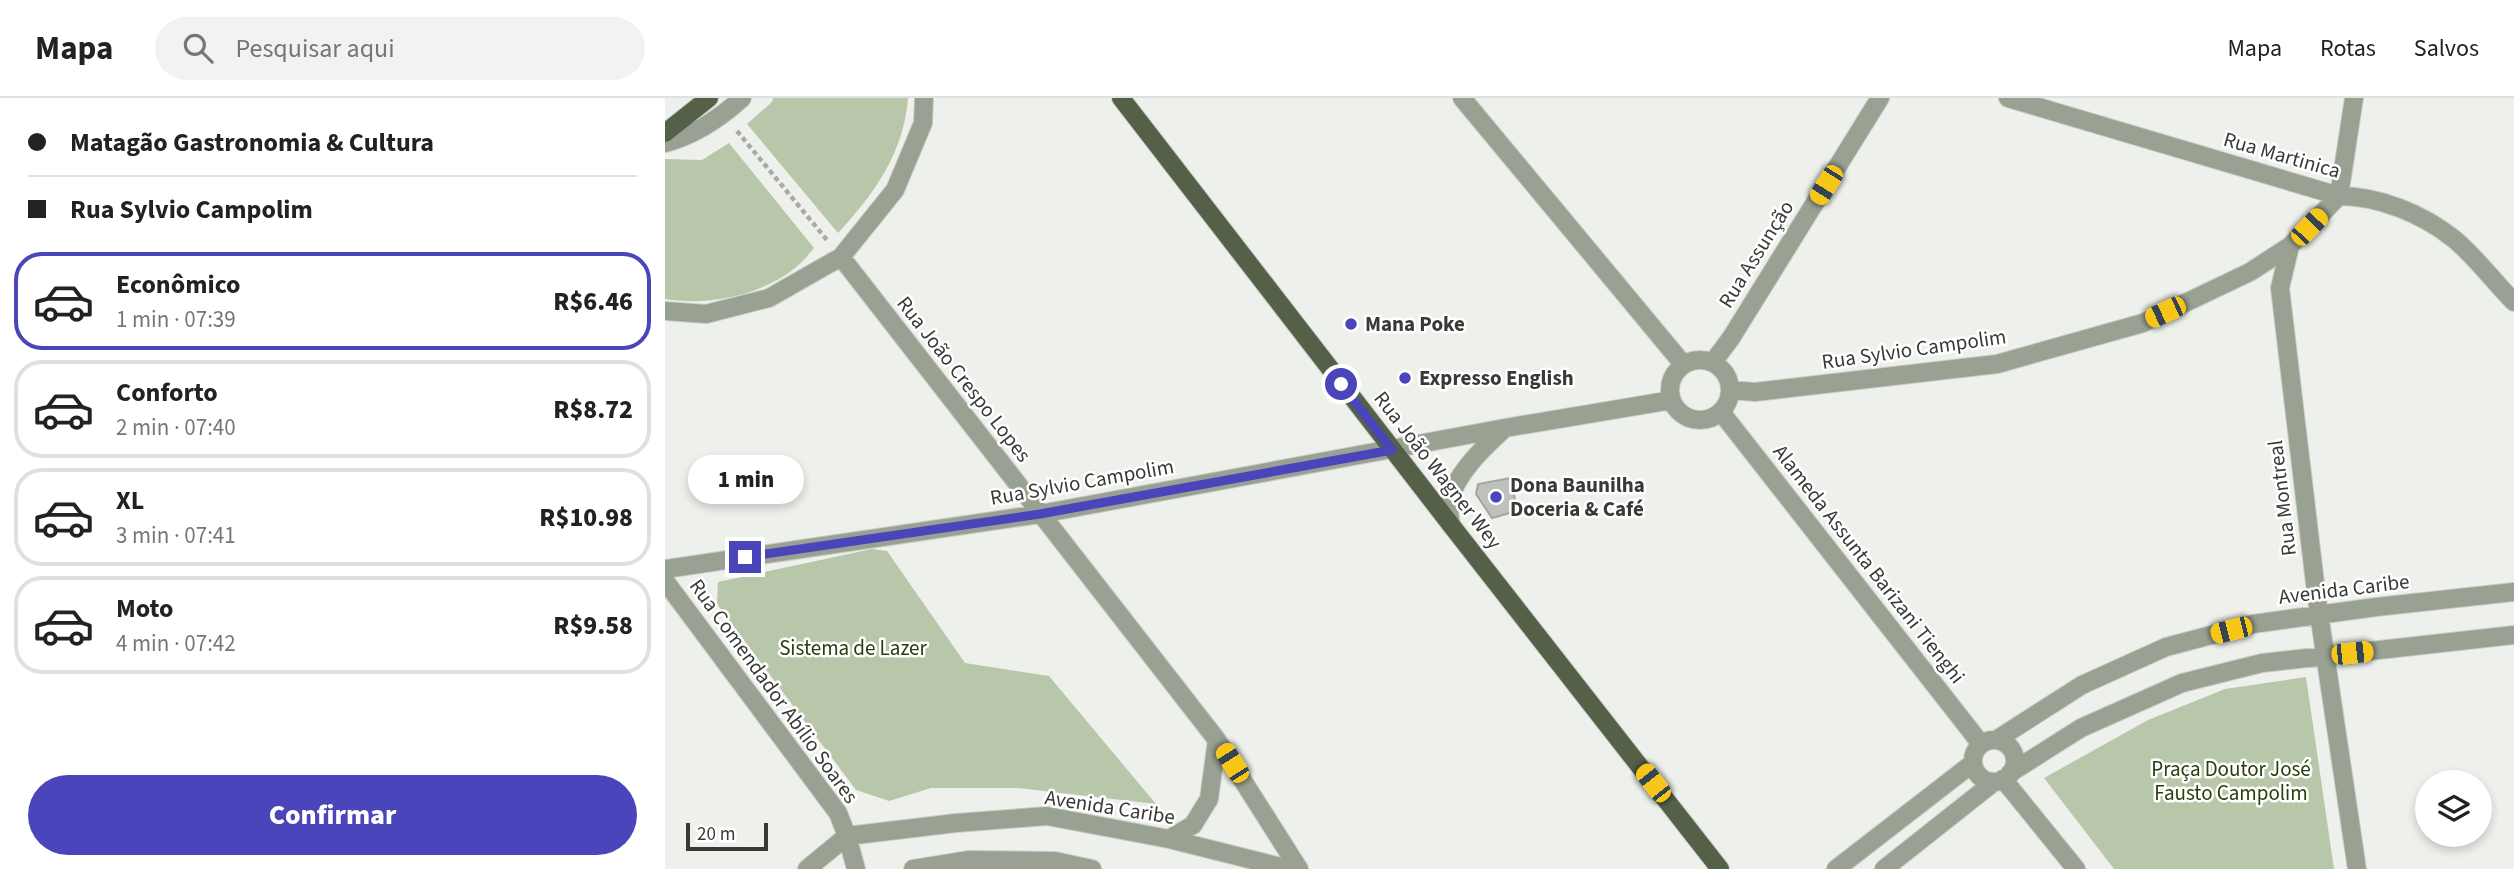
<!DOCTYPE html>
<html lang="pt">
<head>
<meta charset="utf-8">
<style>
  body { margin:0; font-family:"Source Sans 3",sans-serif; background:#f2f2f2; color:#222; height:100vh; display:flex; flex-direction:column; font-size:26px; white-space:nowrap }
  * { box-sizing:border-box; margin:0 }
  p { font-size:23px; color:#767676 }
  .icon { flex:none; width:38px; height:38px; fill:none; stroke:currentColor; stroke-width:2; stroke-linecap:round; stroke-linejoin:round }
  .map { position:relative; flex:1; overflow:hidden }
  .side { display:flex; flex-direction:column; background:#fff; width:665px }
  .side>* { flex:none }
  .guide { display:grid; align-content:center; height:154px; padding:0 28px; background:#fff }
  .fabs { position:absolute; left:1750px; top:672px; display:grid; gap:14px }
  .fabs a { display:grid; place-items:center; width:77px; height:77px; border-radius:50%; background:#fff; box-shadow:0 4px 10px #0003; font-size:35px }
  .scale { position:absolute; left:21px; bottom:18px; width:82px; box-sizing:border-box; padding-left:7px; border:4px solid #393a38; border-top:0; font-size:19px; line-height:24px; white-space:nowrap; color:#393a38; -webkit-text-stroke:5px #fff; paint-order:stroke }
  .end { position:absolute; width:32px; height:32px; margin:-16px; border:9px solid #4a45bb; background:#fff; box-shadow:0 0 0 4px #fff }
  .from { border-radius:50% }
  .bubble { position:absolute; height:49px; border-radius:24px; background:#fff; box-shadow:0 4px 10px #0003; font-size:23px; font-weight:800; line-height:49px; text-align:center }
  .car { position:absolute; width:21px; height:42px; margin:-21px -10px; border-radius:9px; box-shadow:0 0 5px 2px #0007; background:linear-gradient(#f5c518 24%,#345 0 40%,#f5c518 0 76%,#345 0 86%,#f5c518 0) }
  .guide b { display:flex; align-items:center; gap:24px; height:66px; font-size:26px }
  .guide b+b { border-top:2px solid #e0e0e0 }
  .guide i { width:18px; height:18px; background:#222 }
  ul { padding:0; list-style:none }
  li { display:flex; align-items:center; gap:21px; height:98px; margin:0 14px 10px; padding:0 14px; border:4px solid #e0e0e0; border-radius:28px }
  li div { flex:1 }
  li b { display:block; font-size:26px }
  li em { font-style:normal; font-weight:800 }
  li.active { border-color:#4a45bb }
  li>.icon { width:63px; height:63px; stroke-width:1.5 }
  .primary-button { display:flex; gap:14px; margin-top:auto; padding:14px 28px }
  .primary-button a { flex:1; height:80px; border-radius:42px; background:#4a45bb; color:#fff; font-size:28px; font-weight:800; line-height:80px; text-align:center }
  header { display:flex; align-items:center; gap:42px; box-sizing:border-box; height:98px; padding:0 35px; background:#fff; border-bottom:2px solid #e0e0e0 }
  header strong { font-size:33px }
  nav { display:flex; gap:38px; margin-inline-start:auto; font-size:24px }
  .search { width:490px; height:63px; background:#f2f2f2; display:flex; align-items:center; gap:18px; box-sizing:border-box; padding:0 24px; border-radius:38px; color:#767676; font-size:26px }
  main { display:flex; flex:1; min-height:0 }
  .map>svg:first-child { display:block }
</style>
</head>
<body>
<header>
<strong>Mapa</strong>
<div class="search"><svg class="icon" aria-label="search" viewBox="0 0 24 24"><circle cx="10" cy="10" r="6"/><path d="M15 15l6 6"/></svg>Pesquisar aqui</div>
<nav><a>Mapa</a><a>Rotas</a><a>Salvos</a></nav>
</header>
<main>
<section class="side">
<div class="guide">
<b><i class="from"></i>Matagão Gastronomia &amp; Cultura</b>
<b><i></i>Rua Sylvio Campolim</b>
</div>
<ul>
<li class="active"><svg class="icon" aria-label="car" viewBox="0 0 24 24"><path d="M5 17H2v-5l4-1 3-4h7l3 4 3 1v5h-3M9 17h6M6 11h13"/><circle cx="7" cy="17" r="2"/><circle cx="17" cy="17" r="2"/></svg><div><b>Econômico</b><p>1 min · 07:39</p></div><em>R$6.46</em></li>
<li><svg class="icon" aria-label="car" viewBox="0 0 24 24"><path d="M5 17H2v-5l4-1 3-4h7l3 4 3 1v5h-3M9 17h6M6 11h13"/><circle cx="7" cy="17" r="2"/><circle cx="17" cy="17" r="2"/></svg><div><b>Conforto</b><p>2 min · 07:40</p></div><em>R$8.72</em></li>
<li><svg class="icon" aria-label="car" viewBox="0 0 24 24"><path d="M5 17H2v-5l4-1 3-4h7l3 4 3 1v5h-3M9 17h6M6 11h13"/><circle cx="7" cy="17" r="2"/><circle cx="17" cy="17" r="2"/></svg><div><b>XL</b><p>3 min · 07:41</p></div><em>R$10.98</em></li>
<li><svg class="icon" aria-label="car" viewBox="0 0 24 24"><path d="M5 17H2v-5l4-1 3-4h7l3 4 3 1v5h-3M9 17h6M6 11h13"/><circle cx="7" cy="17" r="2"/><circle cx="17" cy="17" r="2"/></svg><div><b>Moto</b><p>4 min · 07:42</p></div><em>R$9.58</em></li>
</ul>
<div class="primary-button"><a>Confirmar</a></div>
</section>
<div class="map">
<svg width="1849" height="771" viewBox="0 0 1849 771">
  <rect width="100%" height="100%" fill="#eef1eb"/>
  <!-- green -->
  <path fill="#b8c7a9" d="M108,0H243C239,55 209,96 173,135L82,26L107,4Z
    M64,45L149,150C143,157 137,165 130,170C95,198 43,208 0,201V61L37,62Z
    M207,451L222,453L300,565L384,578L491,706L353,690H266L224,703L191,692L52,506L53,484Z
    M1641,579L1669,771H1449L1379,680L1483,622L1560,591Z"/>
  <!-- building -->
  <path fill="#bfc2bc" stroke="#a3a6a0" stroke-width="2" d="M846,380L852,413L827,420L811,396L813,386Z"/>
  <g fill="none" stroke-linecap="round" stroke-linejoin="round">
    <!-- minor casing -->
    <g stroke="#caccc7" stroke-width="20">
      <path id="minor" d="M797,0L1018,266
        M1343,0L1674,98C1714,98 1758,116 1789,141C1811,159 1829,184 1849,204
        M0,45C30,37 54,21 77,0
        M1625,148L1615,190L1652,502L1692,771
        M176,159L552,642L634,771
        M0,213L41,216L104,200L176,159L230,92L258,25L259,0
        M1005 292a30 30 0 1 1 60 0a30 30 0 1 1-60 0Z
        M1048,264L1066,240L1215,0
        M1065,292L1090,294L1332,266L1478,225L1585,174L1625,148L1674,98L1689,0
        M1056,314L1316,646
        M786,427C785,421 783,412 784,405C790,376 818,350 840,330
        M0,471L375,416L840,330L1007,302
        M0,483L173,715L182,738L191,771
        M1331,642L1417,587L1501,549L1588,526L1711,509L1849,494
        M1308 663a21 21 0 1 1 42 0a21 21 0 1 1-42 0Z
        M1345,675L1416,630L1517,585L1597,565L1849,537
        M1338,681L1411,771
        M504,741L528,727L544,701L552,642
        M142,771L182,738L291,725L382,718L504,741L624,771
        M248,771L304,762L390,763L427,771
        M1171,771L1308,665
        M1219,771L1329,684"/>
    </g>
    <!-- major casing -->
    <g stroke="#caccc7" stroke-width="20">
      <path id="major" d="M456,0L786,427L1055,771
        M0,35L44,0"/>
    </g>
    <!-- path -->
    <path stroke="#a8aaa6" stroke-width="4.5" stroke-dasharray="5 3.5" stroke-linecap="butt" d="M72,33L162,142"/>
    <!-- minor -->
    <use href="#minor" stroke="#99a192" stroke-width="18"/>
    <!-- major -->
    <use href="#major" stroke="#546047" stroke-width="18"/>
  </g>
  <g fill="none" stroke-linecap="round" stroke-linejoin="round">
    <!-- route -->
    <path stroke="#4a45bb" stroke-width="9" d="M80,459L375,416L727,352L676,286"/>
  </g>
  <!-- markers -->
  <g fill="#4a45bb" stroke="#fff" stroke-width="2.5">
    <circle cx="686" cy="226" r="7"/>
    <circle cx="740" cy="280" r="7"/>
    <circle cx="831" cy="399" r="7"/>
  </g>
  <g text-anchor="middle" stroke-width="5" stroke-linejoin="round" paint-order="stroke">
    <!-- street labels -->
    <g font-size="21" fill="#393a38" stroke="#fff">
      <text transform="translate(1617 57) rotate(16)" y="7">Rua Martinica</text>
      <text transform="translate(1091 156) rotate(-58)" y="7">Rua Assunção</text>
      <text transform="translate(1249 251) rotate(-8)" y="7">Rua Sylvio Campolim</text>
      <text transform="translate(299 281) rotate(52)" y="7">Rua João Crespo Lopes</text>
      <text transform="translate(773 372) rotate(52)" y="7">Rua João Wagner Wey</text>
      <text transform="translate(417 384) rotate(-10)" y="7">Rua Sylvio Campolim</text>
      <text transform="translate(1617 400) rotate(-97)" y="7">Rua Montreal</text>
      <text transform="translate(1204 466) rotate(52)" y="7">Alameda Assunta Barizani Tienghi</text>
      <text transform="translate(1679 491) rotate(-7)" y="7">Avenida Caribe</text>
      <text transform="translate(109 593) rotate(54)" y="7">Rua Comendador Abílio Soares</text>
      <text transform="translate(445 709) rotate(9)" y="7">Avenida Caribe</text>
    </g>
    <!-- poi labels -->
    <g font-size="21" font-weight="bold" fill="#393a38" stroke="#fff" text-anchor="start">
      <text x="700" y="233">Mana Poke</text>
      <text x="754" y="287">Expresso English</text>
      <text x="845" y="394">Dona Baunilha<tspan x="845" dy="24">Doceria &amp; Café</tspan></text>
    </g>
    <!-- park labels -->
    <g font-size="21" fill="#2a3e0b" stroke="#fff">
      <text x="188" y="557">Sistema de Lazer</text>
      <text x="1566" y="678">Praça Doutor José<tspan x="1566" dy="24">Fausto Campolim</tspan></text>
    </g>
  </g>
</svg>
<div class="fabs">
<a><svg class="icon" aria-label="layers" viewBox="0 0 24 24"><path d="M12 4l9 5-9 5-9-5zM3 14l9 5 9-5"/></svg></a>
</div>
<div class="scale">20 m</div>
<i class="end from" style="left:676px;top:286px"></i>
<i class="end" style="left:80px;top:459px"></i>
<div class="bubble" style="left:23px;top:357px;width:116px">1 min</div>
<i class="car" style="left:1161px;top:87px;rotate:212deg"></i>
<i class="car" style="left:1644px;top:129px;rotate:44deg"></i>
<i class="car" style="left:1500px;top:214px;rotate:245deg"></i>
<i class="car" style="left:1566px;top:532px;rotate:256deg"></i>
<i class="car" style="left:1687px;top:555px;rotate:84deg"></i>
<i class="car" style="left:567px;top:665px;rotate:328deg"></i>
<i class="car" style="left:988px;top:685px;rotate:322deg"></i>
</div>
</main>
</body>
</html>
